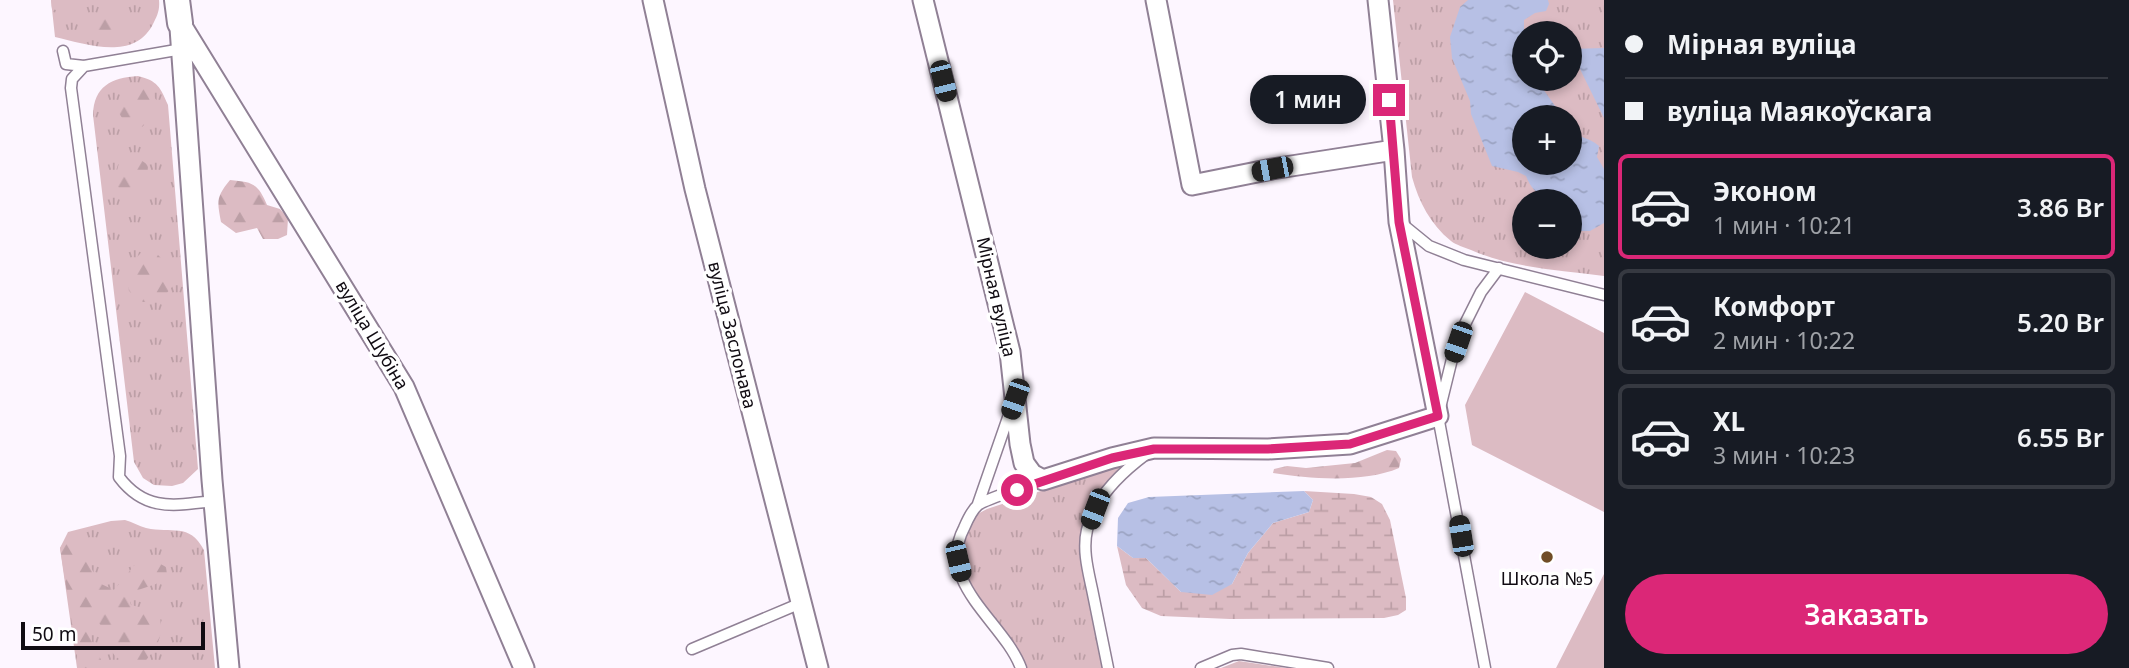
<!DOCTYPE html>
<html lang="ru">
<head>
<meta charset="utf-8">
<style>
  body { margin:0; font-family:"Noto Sans",sans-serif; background:#242831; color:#f1f3f6; height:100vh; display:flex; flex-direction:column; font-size:26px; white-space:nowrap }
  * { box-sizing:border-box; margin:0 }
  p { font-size:23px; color:#9ea1a6 }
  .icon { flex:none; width:38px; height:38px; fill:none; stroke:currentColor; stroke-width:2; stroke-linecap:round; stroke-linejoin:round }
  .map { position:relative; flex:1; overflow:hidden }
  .sheet { display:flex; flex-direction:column; background:#171b24; width:525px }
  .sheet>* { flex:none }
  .top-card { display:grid; align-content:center; height:154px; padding:0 21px; background:#171b24 }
  .buttons { position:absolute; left:1512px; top:21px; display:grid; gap:14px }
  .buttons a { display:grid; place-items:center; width:70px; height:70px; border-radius:50%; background:#171b24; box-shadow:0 4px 10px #0003; font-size:35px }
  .scale { position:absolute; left:21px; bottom:18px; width:184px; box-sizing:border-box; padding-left:7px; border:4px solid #100b12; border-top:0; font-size:19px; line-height:24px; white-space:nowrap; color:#100b12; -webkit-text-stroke:5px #fff; paint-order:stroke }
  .end { position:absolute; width:32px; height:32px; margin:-16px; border:9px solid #db2777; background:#fff; box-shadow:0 0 0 4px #fff }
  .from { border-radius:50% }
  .bubble { position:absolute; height:49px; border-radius:24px; background:#171b24; box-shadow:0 4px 10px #0003; font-size:23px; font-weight:600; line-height:49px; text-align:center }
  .car { position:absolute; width:21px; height:42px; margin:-21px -10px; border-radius:9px; box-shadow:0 0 5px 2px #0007; background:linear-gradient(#222 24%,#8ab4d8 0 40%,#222 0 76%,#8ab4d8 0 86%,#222 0) }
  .top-card b { display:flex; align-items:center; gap:24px; height:66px; font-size:26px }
  .top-card b+b { border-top:2px solid #363941 }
  .top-card i { width:18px; height:18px; background:#f1f3f6 }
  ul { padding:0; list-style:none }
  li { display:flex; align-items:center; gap:21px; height:105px; margin:0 14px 10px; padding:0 7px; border:4px solid #363941; border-radius:10px }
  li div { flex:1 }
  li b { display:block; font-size:26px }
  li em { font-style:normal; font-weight:600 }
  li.on { border-color:#db2777 }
  li>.icon { width:63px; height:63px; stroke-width:1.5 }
  .action { display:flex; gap:14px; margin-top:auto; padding:14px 21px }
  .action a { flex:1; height:80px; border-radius:42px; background:#db2777; color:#fff; font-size:28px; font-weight:600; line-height:80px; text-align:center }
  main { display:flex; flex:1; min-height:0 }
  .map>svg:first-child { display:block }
</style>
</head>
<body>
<main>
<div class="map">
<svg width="1604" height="668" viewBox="0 0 1604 668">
  <defs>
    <pattern id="grass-tufts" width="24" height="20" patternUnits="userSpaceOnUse" patternTransform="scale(1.75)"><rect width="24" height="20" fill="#dcbbc3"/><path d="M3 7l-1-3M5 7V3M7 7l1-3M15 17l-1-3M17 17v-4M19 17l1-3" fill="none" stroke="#bc9fa6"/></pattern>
    <pattern id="forest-firs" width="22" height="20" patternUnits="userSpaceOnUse" patternTransform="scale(1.75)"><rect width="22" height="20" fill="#dcbbc3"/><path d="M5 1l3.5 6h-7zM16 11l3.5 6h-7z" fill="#bc9fa6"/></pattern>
    <pattern id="wetland-marsh" width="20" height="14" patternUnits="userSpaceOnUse" patternTransform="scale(1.75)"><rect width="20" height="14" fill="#dcbbc3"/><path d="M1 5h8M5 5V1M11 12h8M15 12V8" fill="none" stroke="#bc9fa6"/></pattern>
    <pattern id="water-ripples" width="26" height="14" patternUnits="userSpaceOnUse" patternTransform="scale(1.75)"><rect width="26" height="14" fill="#b7c0e5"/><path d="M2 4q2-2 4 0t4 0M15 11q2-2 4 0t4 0" fill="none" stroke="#9ca4c3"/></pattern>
  </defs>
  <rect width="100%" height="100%" fill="#fdf6ff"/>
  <!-- grass -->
  <path fill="url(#grass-tufts)" fill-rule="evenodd" d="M51,0H159C160,11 157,16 152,26C132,61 86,44 55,37Z
    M1393,0H1604V276C1559,270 1512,268 1471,250C1464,247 1456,245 1451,241C1430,224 1419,202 1412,177ZM1524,33H1570V79H1524ZM1524,117H1570V163H1524ZM1524,201H1570V247H1524Z
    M138,76C158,81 160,87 168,105L198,469L183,483L172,486L154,485L143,478L134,462L93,115C94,86 111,78 138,76Z
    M1137,462L1123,472L1086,531L1108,668H1021L979,609L958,561L968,519L987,509L1107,469Z
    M125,520C132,522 139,526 146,528C172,534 189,522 204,550L215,668H77L60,548L68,532L111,521Z
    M1239,661L1286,668H1221Z"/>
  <!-- forest -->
  <path fill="url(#forest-firs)" d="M112,12L122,18L120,34L108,39L96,37L94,26L98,15Z
    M134,85H147L158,103L155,114L142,127L126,124L117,110L122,93Z
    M135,156L148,165L147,181L135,193L120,192L115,178L119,163Z
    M230,180C252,182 258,183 267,205L280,209L288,218L287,235L278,239H263L257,228L236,233L221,222C217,201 216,197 230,180Z
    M141,253H156L169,266L172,287L161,300L143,302L129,291C125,270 126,268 141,253Z
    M1387,450L1396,451L1401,459L1399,468C1364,483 1310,479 1273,473L1274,469L1287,466L1306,468L1355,463Z
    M72,541L81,548L99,583L114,590L137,562H157L166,567L167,575L156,584L135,591L129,598L131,605L139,607L151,606L159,612C164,637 159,644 144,663C96,663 121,640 96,621L90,623L88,633L105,668H79L60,548L64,542Z"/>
  <!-- wetland -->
  <path fill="url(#wetland-marsh)" d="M51,0H73L71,6L60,11L52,9Z
    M1304,491L1354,494L1371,497L1382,504L1390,520L1406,598V610L1398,615L1384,618L1230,619L1161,616L1142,608L1126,585L1117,546L1133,558H1146L1181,592L1232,584L1248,553L1273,523L1309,512L1313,500Z"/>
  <!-- pitch -->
  <path fill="#dcbbc3" d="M1525,292L1604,333V512L1472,445L1465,405Z
    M1604,574V668H1556Z"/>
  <!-- water -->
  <path fill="url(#water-ripples)" d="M1468,0H1548L1549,4L1546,11L1535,13L1524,20V31L1528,33H1524V79H1541L1543,89L1563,117H1524V163H1570V128C1577,138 1589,137 1599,146L1597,157L1604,169V223L1590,231H1570V201C1548,201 1535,198 1526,176L1518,172L1492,166L1471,114L1470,101L1452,58L1450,37L1460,7Z
    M1604,48V118L1579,67L1570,62V49Z
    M1304,491L1313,500L1309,512L1273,523L1248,553L1232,584L1212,595L1181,592L1146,558H1133L1117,546L1118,518L1128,503L1149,497Z"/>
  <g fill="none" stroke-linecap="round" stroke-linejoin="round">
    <!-- service casing -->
    <g stroke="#908095" stroke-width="13">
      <path id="service" d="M63,51L66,64L84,66L182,49
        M84,66L72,79L71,88L120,456L119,477C146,513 176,505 214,501
        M1402,224L1429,246L1464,260L1604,295
        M978,504L1011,409
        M692,649L801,603
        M1021,668C1004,622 935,583 964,528C967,521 972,510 978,505C985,499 1031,485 1043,480
        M1108,668C1103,643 1098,619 1093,594C1089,574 1082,551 1087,530C1094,498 1121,473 1145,455
        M1201,668L1232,655L1241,654L1328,668
        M1485,668L1438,416L1452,359L1464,326L1481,292L1499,268"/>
    </g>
    <!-- minor casing -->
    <g stroke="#908095" stroke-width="23">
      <path id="minor" d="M653,0L695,189L818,668
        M923,0L1010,352L1020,444L1024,463L1032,474L1043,480L1112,458L1154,448L1268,449L1350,444L1438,416L1399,222L1394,150L1378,0
        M1156,0L1192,185L1272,169L1394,150
        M180,23L404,387L524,668
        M180,28L212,480L229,668"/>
    </g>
    <!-- tertiary casing -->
    <g stroke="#908095" stroke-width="28">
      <path id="tertiary" d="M177,0L180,23"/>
    </g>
    <!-- service -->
    <use href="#service" stroke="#fff" stroke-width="10"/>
    <!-- minor -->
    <use href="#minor" stroke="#fff" stroke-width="19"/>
    <!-- tertiary -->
    <use href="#tertiary" stroke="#fff" stroke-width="24"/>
  </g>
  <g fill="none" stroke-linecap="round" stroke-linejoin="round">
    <!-- route -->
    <path stroke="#db2777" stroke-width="9" d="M1017,490L1112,458L1154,449H1268L1350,444L1438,416L1399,222L1389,100"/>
  </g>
  <!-- markers -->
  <circle fill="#704d26" stroke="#fff" stroke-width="2.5" cx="1547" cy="557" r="7"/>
  <g text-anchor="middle" stroke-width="7" stroke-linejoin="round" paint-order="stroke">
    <!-- street labels -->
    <g font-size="18" fill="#100b12" stroke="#fff">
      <text transform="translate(996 297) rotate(77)" y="6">Мірная вуліца</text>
      <text transform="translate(372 335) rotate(59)" y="6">вуліца Шубіна</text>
      <text transform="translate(732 335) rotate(76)" y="6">вуліца Заслонава</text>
    </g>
    <!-- poi labels -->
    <g font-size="18" fill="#100b12" stroke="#fff">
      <text x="1547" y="585">Школа №5</text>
    </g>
  </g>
</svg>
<div class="buttons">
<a><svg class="icon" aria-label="locate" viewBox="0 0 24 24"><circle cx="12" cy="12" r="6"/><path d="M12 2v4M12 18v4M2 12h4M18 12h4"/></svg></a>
<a>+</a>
<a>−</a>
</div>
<div class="scale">50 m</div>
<i class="end from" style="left:1017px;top:490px"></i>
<i class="end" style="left:1389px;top:100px"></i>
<div class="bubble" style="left:1250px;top:75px;width:116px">1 мин</div>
<i class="car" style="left:943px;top:81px;rotate:166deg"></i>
<i class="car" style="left:1272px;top:169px;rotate:259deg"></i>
<i class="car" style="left:1458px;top:342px;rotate:199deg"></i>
<i class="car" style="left:1015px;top:399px;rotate:199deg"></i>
<i class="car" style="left:1095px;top:509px;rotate:201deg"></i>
<i class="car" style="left:1461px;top:536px;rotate:351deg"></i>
<i class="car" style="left:958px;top:561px;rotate:167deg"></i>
</div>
<section class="sheet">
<div class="top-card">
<b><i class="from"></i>Мірная вуліца</b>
<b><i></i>вуліца Маякоўскага</b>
</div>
<ul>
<li class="on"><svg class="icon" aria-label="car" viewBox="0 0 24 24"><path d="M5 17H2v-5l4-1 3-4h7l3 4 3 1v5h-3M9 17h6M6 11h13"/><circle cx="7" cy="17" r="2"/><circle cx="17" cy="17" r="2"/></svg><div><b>Эконом</b><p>1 мин · 10:21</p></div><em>3.86 Br</em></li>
<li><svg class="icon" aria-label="car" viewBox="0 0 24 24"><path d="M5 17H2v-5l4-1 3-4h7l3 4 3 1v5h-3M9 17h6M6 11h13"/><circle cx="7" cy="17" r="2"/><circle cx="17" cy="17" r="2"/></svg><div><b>Комфорт</b><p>2 мин · 10:22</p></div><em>5.20 Br</em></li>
<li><svg class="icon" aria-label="car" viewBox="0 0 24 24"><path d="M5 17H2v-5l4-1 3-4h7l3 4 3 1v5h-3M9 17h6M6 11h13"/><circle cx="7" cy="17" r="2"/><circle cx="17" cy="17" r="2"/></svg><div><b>XL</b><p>3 мин · 10:23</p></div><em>6.55 Br</em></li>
</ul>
<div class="action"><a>Заказать</a></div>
</section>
</main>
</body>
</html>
